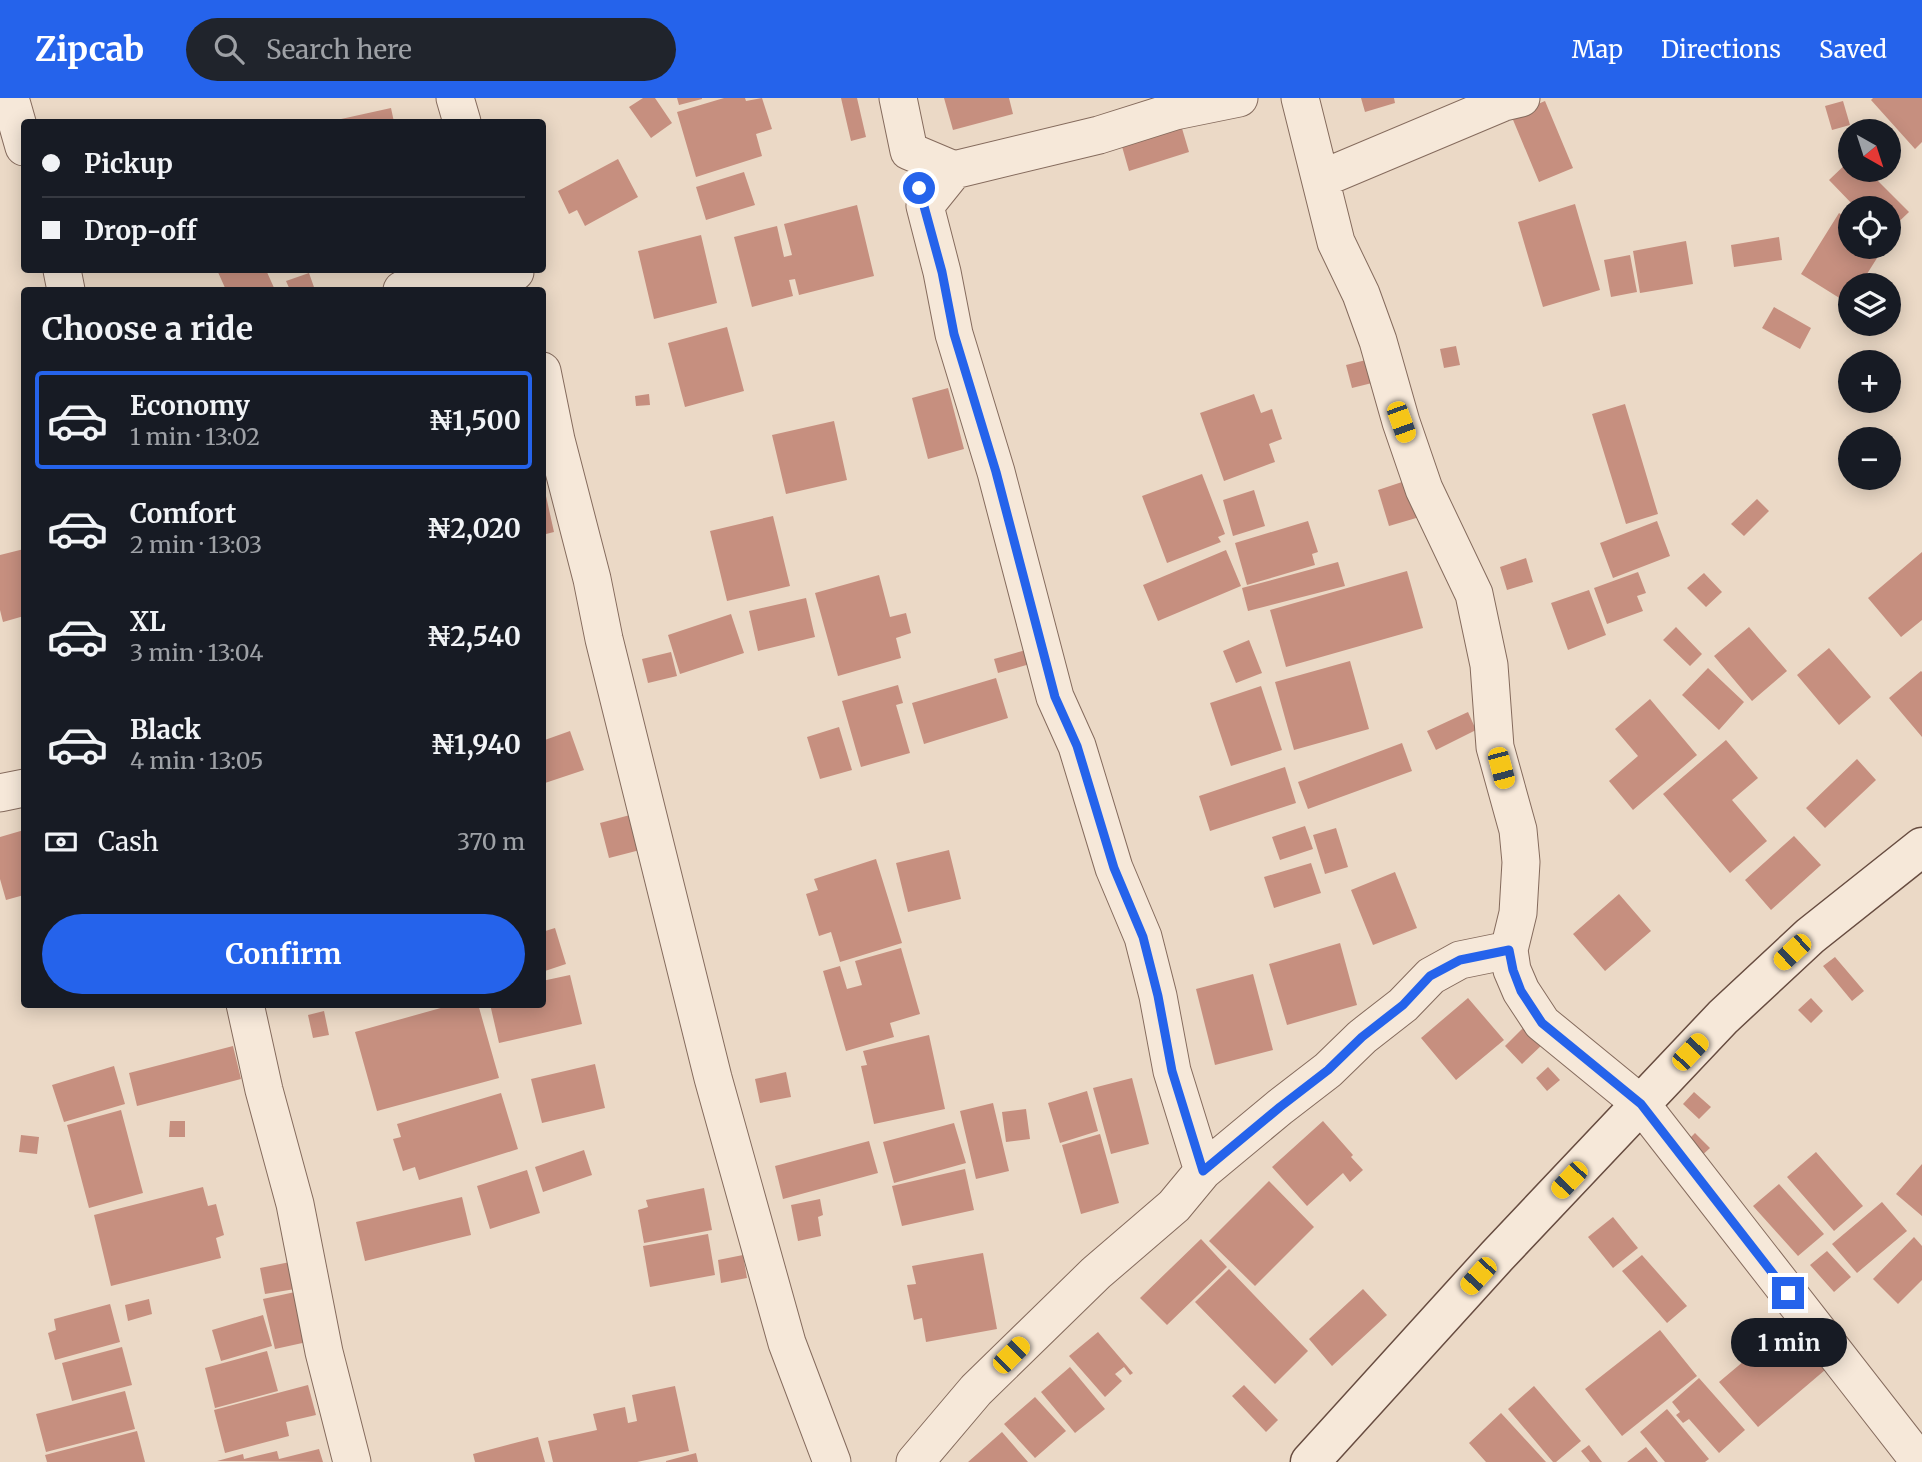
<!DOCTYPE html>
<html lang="en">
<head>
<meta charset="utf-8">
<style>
  body { margin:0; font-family:Merriweather,serif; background:#20242c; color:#f1f3f6; height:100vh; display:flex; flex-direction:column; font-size:26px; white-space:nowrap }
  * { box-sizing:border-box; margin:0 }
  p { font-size:23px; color:#9ea1a6 }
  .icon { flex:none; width:38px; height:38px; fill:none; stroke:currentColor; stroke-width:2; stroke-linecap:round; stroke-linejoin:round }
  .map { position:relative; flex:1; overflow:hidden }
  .details { position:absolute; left:21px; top:189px; width:525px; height:721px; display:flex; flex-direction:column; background:#171b24; border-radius:7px; box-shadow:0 4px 18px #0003 }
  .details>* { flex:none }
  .banner { position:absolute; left:21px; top:21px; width:525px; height:154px; border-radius:7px; box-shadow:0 4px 18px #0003; display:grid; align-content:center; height:154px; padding:0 21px; background:#171b24 }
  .needle { width:46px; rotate:141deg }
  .fabs { position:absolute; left:1838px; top:21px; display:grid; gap:14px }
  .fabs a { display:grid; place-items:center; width:63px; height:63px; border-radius:50%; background:#171b24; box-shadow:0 4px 18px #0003; font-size:35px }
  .end { position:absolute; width:32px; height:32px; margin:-16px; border:9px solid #2563eb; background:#fff; box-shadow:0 0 0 4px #fff }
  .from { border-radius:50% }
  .bubble { position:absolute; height:49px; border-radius:24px; background:#171b24; box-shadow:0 4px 18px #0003; font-size:23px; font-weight:700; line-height:49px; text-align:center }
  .car { position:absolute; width:21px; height:42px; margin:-21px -10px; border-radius:9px; box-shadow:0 0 5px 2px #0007; background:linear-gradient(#f5c518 24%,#345 0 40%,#f5c518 0 76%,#345 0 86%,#f5c518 0) }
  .banner b { display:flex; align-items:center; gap:24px; height:66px; font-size:26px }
  .banner b+b { border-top:2px solid #363941 }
  .banner i { width:18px; height:18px; background:#f1f3f6 }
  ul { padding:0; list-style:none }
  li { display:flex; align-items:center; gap:21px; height:98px; margin:0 14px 10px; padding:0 7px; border:4px solid transparent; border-radius:7px }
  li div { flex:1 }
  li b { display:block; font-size:26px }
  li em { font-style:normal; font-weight:700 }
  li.active { border-color:#2563eb }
  li>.icon { width:63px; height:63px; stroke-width:1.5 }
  h2 { padding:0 21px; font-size:32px; line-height:84px }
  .pay { display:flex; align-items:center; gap:18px; height:77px; padding:0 21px; font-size:26px }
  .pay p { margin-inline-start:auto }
  .button { display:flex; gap:14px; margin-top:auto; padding:14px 21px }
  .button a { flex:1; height:80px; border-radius:42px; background:#2563eb; color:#fff; font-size:28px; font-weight:700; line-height:80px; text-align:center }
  header { display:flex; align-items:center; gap:42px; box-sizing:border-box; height:98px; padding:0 35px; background:#2563eb; color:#fff }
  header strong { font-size:33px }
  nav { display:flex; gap:38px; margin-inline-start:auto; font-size:24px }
  .search { width:490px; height:63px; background:#20242c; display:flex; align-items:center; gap:18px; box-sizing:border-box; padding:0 24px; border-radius:38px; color:#9ea1a6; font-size:26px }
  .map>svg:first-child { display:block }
</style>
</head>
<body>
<header>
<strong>Zipcab</strong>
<div class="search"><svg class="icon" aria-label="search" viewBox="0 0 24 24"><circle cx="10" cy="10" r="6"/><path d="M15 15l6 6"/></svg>Search here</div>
<nav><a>Map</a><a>Directions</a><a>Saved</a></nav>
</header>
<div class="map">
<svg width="1922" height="1364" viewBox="0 0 1922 1364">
  <rect width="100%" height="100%" fill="#ebd9c6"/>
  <!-- building -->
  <path fill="#c68f7f" d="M643,0H655L672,25L651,40L629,9Z
    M677,0H702V1L679,7Z
    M724,0H745L746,3L762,0L772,31L756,36L762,58L696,79L677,14Z
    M841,0H857L866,39L851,43Z
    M944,0H1009L1013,16L953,32Z
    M1361,0H1394L1395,5L1365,14Z
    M1873,0H1922V44L1915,51L1871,2Z
    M1545,3L1573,70L1539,84L1511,17Z
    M1843,3L1850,27L1832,32L1825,8Z
    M391,10L394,24H333L332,23Z
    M1181,27L1189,54L1129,73L1121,45Z
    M618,61L638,99L585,128L577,112L569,116L558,93Z
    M1850,62V72H1867L1909,114L1888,134V110H1856L1829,82Z
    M744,74L755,107L706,122L696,89Z
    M1575,106L1600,192L1543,209L1518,124Z
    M857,107L874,178L799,197L795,181L789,182L793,198L752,209L734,139L777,128L784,159L792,157L784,126Z
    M1839,115L1850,122V149H1884L1860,187H1850L1849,206L1801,176Z
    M701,137L717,205L654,221L638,153Z
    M1779,139L1782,162L1734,169L1731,147Z
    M1686,143L1693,186L1640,195L1633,153Z
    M1630,157L1637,194L1611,199L1604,162Z
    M217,172H266L275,192H226Z
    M309,175L315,192H290L286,183Z
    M1774,209L1811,230L1800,251L1762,230Z
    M727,229L744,293L685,309L668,245Z
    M1456,248L1460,267L1444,270L1440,251Z
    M1374,260L1380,283L1352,290L1346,267Z
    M948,290L964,351L928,361L912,300Z
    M649,296L650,307L636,308L635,298Z
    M1254,296L1261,315L1272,311L1282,341L1269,346L1275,364L1224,383L1200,315Z
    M1625,306L1658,416L1626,426L1592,316Z
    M834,323L847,382L786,396L772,337Z
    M1202,376L1225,436L1218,439L1221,444L1167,465L1142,398Z
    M1411,381L1423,418L1389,428L1378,392Z
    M1254,392L1265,428L1233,438L1223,402Z
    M546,398L554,434L542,437V399Z
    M1757,401L1769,413L1744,438L1731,426Z
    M773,418L790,488L727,503L710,433Z
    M1308,423L1318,454L1312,456L1315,467L1247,487L1235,445Z
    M1657,423L1670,458L1613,480L1600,445Z
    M24,451V518L3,524L0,512V457Z
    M1226,452L1241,488L1158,523L1143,487Z
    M1922,454V522L1901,539L1868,500Z
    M1526,460L1533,484L1507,492L1500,469Z
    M1338,464L1345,488L1248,513L1242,490Z
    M1407,473L1423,530L1286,569L1270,512Z
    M1638,474L1646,495L1637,498L1643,513L1607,526L1594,490Z
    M1704,475L1722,494L1706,509L1687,490Z
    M879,477L890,519L906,515L911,535L896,540L901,560L838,578L815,495Z
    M1589,492L1606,537L1568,552L1551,505Z
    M806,500L815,539L758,553L749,513Z
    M731,516L744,555L680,576L668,537Z
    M1676,529L1702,556L1690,568L1663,542Z
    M1749,529L1787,573L1752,603L1714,558Z
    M1249,542L1262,575L1236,585L1223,553Z
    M1829,550L1871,599L1839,627L1797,577Z
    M1026,552L1030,566L998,575L994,561Z
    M671,554L677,578L648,585L642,561Z
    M1350,563L1369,631L1294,652L1275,584Z
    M1708,570L1744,604L1719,632L1682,597Z
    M1921,573L1922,574V639L1889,600Z
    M996,580L1008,620L924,646L912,605Z
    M898,587L903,605L896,607L910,655L861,669L842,603Z
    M1261,588L1282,652L1231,668L1210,605Z
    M1650,601L1697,657L1633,712L1609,683L1638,658L1615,631Z
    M1468,614L1476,632L1436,652L1427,633Z
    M839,629L852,672L820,681L807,639Z
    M570,633L584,672L542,686V643Z
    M1726,642L1758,680L1732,702L1767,743L1730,775L1663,696Z
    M1402,645L1412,673L1308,711L1298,684Z
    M1857,661L1876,682L1825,730L1806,710Z
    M1285,669L1296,705L1210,733L1199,698Z
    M630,717L640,752L609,760L600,725Z
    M1305,728L1313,751L1280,762L1272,739Z
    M1336,730L1348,769L1325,776L1313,737Z
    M24,732V797L6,802L0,781V739Z
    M1794,738L1821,767L1771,812L1745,782Z
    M949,752L961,801L908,814L896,765Z
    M876,761L902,845L840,864L831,834L819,838L806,796L818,792L814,781Z
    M1311,765L1321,795L1274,810L1264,779Z
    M1395,774L1417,830L1373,847L1351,792Z
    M1619,796L1651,833L1605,873L1573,836Z
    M555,830L566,866L542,874V834Z
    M1340,845L1357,907L1287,927L1269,866Z
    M901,850L920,916L890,925L894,939L846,953L823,873L840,868L847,891L862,887L855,863Z
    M1835,859L1864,893L1852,903L1823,868Z
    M1253,876L1273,952L1215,967L1196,891Z
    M570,877L582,926L499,945L490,906H542V883Z
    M1468,900L1504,942L1456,982L1421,940Z
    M1811,900L1823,913L1811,925L1798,912Z
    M455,906H478L499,980L377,1013L355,934Z
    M324,913L329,937L313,940L308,917Z
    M1525,928L1543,946L1522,966L1505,948Z
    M929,937L945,1011L874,1026L861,968L867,967L863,953Z
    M233,948L241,981L137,1008L129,975Z
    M595,966L605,1010L542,1025L531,981Z
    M114,968L125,1006L64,1024L52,987Z
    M1548,969L1560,982L1547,993L1536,980Z
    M786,974L791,999L760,1005L755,981Z
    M1132,980L1149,1046L1111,1056L1093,990Z
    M1087,993L1098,1033L1060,1045L1048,1005Z
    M1694,994L1711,1009L1699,1021L1683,1006Z
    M501,995L518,1051L419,1082L415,1069L403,1073L393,1041L401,1039L397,1026Z
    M993,1005L1009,1073L976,1081L960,1013Z
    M1026,1011L1030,1041L1006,1044L1002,1014Z
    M121,1012L143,1095L89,1110L67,1027Z
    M170,1023H185V1039H169Z
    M1323,1023L1353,1057L1351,1059L1363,1072L1350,1084L1343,1075L1307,1108L1272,1069Z
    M954,1025L966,1065L894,1085L883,1044Z
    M1695,1035L1710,1050L1699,1060L1685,1045Z
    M1100,1036L1119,1105L1081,1116L1062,1047Z
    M21,1037L39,1039L37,1056L19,1054Z
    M869,1043L878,1075L783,1101L775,1068Z
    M584,1052L592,1077L543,1094L535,1069Z
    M1816,1054L1863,1108L1834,1133L1787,1079Z
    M1922,1066V1118L1896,1096Z
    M965,1071L974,1112L902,1128L892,1088Z
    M527,1072L540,1115L490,1131L477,1088Z
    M1269,1083L1314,1129L1255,1188L1209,1143Z
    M1779,1086L1824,1136L1798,1158L1753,1108Z
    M203,1089L208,1108L216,1106L224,1137L216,1140L221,1160L111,1188L94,1117Z
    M704,1090L712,1132L644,1145L638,1112L648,1109L646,1102Z
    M462,1099L471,1137L365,1163L356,1124Z
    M820,1101L823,1117L818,1119L821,1138L798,1143L791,1107Z
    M1882,1104L1907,1133L1857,1175L1832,1146Z
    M1613,1119L1638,1150L1613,1170L1588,1139Z
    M708,1136L715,1177L650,1189L643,1148Z
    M1914,1139L1922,1148V1182L1898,1206L1873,1181Z
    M1201,1141L1227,1169L1167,1227L1140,1200Z
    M1827,1153L1851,1179L1834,1194L1810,1167Z
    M983,1155L997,1231L926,1244L922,1220L914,1222L907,1187L916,1186L912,1168Z
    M743,1157L747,1180L721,1185L718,1162Z
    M1642,1157L1687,1208L1667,1225L1622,1173Z
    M290,1164L295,1191L265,1196L260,1170Z
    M1229,1171L1308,1253L1275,1286L1195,1204Z
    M1363,1191L1387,1217L1332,1268L1309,1241Z
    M295,1194L307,1244L275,1251L263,1201Z
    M149,1201L152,1216L128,1223L125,1207Z
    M110,1206L120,1244L55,1262L48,1235L56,1232L54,1221Z
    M263,1217L272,1248L221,1263L212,1232Z
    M1787,1227L1825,1272L1758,1329L1719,1284Z
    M1660,1232L1697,1278L1622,1338L1585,1291Z
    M1098,1234L1133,1275L1130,1277L1124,1269L1115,1276L1122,1283L1105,1299L1069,1258Z
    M122,1249L132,1287L72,1303L62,1265Z
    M267,1253L278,1293L215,1310L205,1270Z
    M1070,1269L1105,1311L1075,1335L1041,1294Z
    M1699,1280L1745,1332L1719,1355L1689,1321L1683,1325L1676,1317L1680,1314L1672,1304Z
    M308,1287L316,1317L286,1324L289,1338L225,1355L214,1312Z
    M1244,1287L1278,1322L1266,1334L1232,1298Z
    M675,1288L689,1353L637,1364H553L548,1343L597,1332L593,1316L625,1309L628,1325L637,1323L632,1297Z
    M1534,1288L1581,1343L1556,1364H1553L1508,1311Z
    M125,1293L135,1331L46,1354L36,1316Z
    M1035,1299L1066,1333L1035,1360L1004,1326Z
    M1667,1311L1709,1361L1705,1364H1665L1640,1334Z
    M1501,1315L1546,1364H1486L1469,1345Z
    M137,1333L145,1364H47L45,1357Z
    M1002,1334L1028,1364H968Z
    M538,1339L545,1364H475L473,1356Z
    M1589,1347L1602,1364H1590L1581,1353Z
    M1646,1349L1658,1364H1627Z
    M319,1351L323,1364L217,1363L243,1356L244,1361L277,1353L279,1361Z
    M696,1355L698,1364H666V1363Z"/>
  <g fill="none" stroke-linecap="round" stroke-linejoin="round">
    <!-- street casing -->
    <g stroke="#856b5d" stroke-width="39">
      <path id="street" d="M10,0L24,49
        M455,0L462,24
        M898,0L909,53L954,72
        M1300,0L1336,144L1361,196L1378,243L1401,324L1424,391L1474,496L1489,567L1495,649L1518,732L1521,764L1518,815L1509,852L1512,872L1521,893L1542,925L1641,1006L1920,1364
        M1321,81L1504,4L1521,0
        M62,172L66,192
        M402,192L468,179L515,174L512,172
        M542,273L556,342L592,481L604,541L713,980L787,1245L832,1364
        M0,695L24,690
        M245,906L264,992L295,1106L324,1254L352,1364
        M1203,1073L1172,973L1158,898L1143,839L1114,770L1077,648L1055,599L996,374L954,236L942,174L925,108L954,72L1099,37L1175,13L1239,0
        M915,1364L976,1292L1096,1175L1174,1108L1203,1073L1280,1009L1328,972L1362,939L1403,907L1431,878L1460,862L1509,852"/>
    </g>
    <!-- secondary casing -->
    <g stroke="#674c40" stroke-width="41">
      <path id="secondary" d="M1310,1364L1497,1158L1723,919L1810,838L1922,749"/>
    </g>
    <!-- street -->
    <use href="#street" stroke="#f6e8d9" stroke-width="37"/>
    <!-- secondary -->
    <use href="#secondary" stroke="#f6e8d9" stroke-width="38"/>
  </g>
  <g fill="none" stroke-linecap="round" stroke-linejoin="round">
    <!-- route -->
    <path stroke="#2563eb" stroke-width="9" d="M919,90L942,174L954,236L996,374L1055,599L1077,648L1114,770L1143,839L1158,898L1172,973L1203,1073L1280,1009L1328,972L1362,939L1403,907L1430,878L1460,862L1509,852L1513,872L1521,893L1542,925L1641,1006L1788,1195"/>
  </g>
</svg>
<div class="fabs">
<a><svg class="needle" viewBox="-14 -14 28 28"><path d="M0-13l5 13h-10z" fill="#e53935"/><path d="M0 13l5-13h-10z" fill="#9ea1a6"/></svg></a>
<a><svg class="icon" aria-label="locate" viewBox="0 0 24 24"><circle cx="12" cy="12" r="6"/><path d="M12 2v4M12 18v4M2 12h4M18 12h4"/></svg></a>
<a><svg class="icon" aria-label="layers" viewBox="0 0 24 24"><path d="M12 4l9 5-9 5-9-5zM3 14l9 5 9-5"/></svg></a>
<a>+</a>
<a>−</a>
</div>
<i class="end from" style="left:919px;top:90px"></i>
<i class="end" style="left:1788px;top:1195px"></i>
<div class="bubble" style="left:1731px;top:1220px;width:116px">1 min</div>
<i class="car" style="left:1401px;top:324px;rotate:160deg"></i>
<i class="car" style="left:1501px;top:670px;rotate:165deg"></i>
<i class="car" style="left:1792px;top:854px;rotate:227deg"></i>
<i class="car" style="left:1690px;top:954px;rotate:43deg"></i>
<i class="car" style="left:1569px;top:1082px;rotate:223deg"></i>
<i class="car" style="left:1478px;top:1178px;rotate:222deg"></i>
<i class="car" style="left:1011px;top:1257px;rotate:45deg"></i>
<div class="banner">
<b><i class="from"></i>Pickup</b>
<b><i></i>Drop-off</b>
</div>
<section class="details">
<h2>Choose a ride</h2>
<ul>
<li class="active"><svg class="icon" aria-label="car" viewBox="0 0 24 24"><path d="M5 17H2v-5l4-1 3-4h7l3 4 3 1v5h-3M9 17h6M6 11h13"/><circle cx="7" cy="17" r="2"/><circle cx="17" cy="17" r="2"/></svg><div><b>Economy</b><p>1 min · 13:02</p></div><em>₦1,500</em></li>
<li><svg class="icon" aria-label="car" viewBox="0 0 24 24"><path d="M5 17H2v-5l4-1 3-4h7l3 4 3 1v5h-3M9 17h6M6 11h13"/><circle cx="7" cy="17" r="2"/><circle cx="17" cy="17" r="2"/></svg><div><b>Comfort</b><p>2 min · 13:03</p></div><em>₦2,020</em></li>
<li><svg class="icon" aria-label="car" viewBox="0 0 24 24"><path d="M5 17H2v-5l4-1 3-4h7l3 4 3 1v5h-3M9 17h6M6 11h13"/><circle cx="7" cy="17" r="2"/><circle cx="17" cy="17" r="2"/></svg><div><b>XL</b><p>3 min · 13:04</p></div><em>₦2,540</em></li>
<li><svg class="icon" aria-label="car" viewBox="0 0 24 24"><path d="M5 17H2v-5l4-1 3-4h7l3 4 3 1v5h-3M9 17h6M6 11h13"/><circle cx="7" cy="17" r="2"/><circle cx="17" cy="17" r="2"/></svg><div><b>Black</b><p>4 min · 13:05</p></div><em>₦1,940</em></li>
</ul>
<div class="pay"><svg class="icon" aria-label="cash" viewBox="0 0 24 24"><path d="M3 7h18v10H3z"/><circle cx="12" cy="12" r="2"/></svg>Cash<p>370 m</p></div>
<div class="button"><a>Confirm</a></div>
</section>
</div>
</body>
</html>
